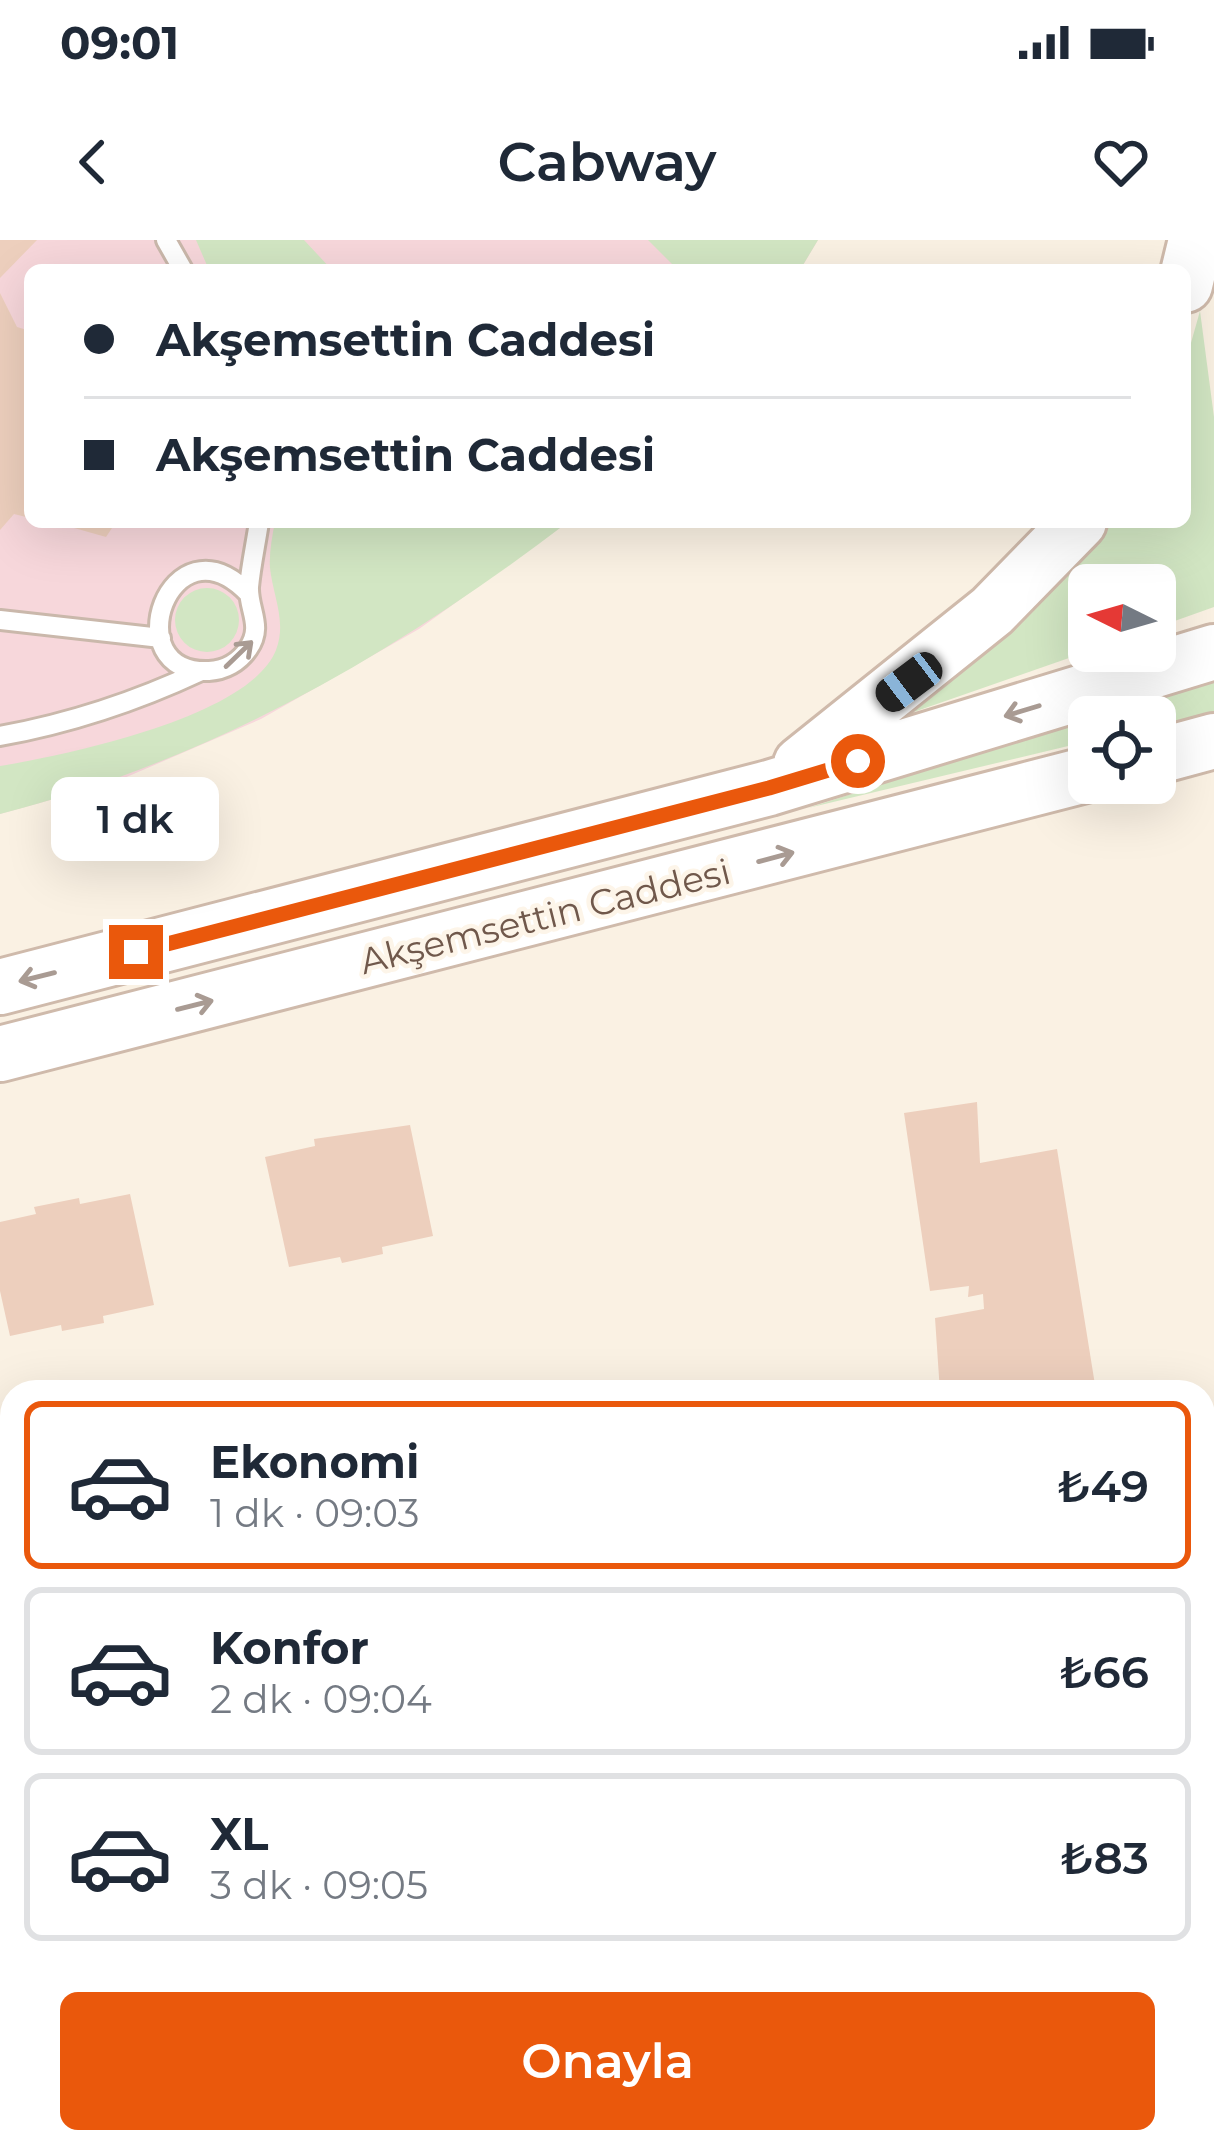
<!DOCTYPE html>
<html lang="tr">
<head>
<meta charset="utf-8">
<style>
  body { margin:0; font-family:Montserrat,sans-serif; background:#f6f6f7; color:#1f2937; height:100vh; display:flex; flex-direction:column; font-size:45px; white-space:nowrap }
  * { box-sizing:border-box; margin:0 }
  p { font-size:39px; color:#747a83 }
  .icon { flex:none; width:66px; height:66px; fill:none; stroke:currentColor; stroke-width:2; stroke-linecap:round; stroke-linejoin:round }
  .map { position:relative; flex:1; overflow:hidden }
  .side { position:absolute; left:0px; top:1140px; width:1215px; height:774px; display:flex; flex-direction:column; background:#fff; border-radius:36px 36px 0 0; box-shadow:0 12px 48px #0002 }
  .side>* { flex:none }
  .top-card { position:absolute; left:24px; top:24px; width:1167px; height:264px; border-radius:18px; box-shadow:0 12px 48px #0002; display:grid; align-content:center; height:264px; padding:0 60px; background:#fff }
  .needle { width:78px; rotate:275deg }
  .controls { position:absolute; left:1068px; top:324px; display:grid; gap:24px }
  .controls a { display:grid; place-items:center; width:108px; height:108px; border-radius:18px; background:#fff; box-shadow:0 12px 48px #0002; font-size:60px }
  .end { position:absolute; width:54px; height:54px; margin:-27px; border:15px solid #ea580c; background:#fff; box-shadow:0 0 0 6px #fff }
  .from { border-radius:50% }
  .bubble { position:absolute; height:84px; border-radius:18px; background:#fff; box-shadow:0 12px 48px #0002; font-size:39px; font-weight:600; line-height:84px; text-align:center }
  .car { position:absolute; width:36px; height:72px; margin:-36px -18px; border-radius:15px; box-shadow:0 0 9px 3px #0007; background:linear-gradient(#222 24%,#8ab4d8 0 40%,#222 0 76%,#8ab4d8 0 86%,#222 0) }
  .top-card b { display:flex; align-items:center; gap:42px; height:114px; font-size:45px }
  .top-card b+b { border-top:3px solid #e0e1e3 }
  .top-card i { width:30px; height:30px; background:#1f2937 }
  ul { padding:21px 0 0; list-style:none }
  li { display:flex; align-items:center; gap:36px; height:168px; margin:0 24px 18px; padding:0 36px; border:6px solid #e0e1e3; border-radius:18px }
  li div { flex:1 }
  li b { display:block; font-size:45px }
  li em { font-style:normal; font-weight:600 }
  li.on { border-color:#ea580c }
  li>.icon { width:108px; height:108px; stroke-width:1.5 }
  .action { display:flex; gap:24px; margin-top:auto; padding:24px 60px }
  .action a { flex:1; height:138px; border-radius:18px; background:#ea580c; color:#fff; font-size:48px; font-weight:600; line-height:138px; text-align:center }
  .status { display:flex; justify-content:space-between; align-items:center; height:84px; padding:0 60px; background:#fff; direction:ltr }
  .status svg { height:33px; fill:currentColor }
  header { display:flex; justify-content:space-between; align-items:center; height:156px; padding:0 60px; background:#fff; font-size:54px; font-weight:600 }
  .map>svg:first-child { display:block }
</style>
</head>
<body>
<div class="status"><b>09:01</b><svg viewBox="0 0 49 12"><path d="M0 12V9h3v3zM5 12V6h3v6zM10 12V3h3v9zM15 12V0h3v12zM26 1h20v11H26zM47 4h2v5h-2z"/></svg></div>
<header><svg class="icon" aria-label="back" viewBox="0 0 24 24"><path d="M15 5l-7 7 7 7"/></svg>Cabway<svg class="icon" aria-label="heart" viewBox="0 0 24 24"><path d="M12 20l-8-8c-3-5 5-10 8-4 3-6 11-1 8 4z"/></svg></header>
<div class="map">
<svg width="1214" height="1914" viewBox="0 0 1214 1914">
  <rect width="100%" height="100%" fill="#faf1e3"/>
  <!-- education -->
  <path fill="#eee0f6" d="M12,1470V1696L0,1698V1477Z"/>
  <!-- medical -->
  <path fill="#f7d7db" d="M0,0H818L800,30H30V282H568L419,389L261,479L115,542L0,574Z"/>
  <!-- green -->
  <path fill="#d2e6c3" d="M196,0H304L332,30H209Z
    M648,0H818L800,30H678Z
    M1200,71L1214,177V367L1155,388V345H1089V411L911,473L1026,364L1102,282H1185V124Z
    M275,282H568C394,415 213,519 0,574V526C65,515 250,477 276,410C287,382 273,356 270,328C269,313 272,297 275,282Z
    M175 380a32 32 0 1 1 64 0a32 32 0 1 1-64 0Z
    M1214,436V472L1155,486V477H1090Z
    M1089,477V501L808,568Z"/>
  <!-- building -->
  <path fill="#edcfbd" d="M0,0H37L0,38Z
    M0,53L17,87L30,91V278L14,274L0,290Z
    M53,282H116L106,297Z
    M977,862L980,923L1057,909L1096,1151L940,1152L935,1078L984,1069L983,1054L968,1057L969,1046L930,1051L904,873Z
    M410,885L433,996L382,1007L383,1014L342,1023L340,1017L289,1027L265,917L315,906L314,899Z
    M130,954L154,1065L103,1076L104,1083L62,1091L61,1085L10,1096L0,1051V982L36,974L34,967L79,958L80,964Z
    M12,1494V1551L0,1558V1500Z
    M1214,1602V1720L1203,1723V1605Z
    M12,1604V1662L0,1664V1606Z
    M540,1902H607L593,1914H526Z"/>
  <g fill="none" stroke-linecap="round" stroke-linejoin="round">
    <!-- lane casing -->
    <g stroke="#cab8ab" stroke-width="24">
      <path id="lane" d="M166,0L183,30
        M248,353C170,273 114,435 209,431C225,430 239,422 248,409C264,386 248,370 249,347C251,325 256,303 259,282
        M0,380L161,398
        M0,496C72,483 135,462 201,431"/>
    </g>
    <!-- street casing -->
    <g stroke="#cab8ab" stroke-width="42">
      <path id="street" d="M1203,1563L1214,1562
        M0,1728L12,1726"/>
    </g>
    <!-- secondary casing -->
    <g stroke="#cfbaab" stroke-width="60">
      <path id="secondary" d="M1185,45L1196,0
        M1155,517L1214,501
        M801,524L992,371L1079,282
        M0,747L769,548L1214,412
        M0,814L1089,534
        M1203,1809L1214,1805
        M1203,1864L1214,1860
        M884,1914L920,1902
        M1064,1914L1099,1902"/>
    </g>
    <!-- lane -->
    <use href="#lane" stroke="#fff" stroke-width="18"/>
    <!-- street -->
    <use href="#street" stroke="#fff" stroke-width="36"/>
    <!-- secondary -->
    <use href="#secondary" stroke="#fff" stroke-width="54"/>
  </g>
  <!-- one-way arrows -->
  <defs><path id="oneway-shaft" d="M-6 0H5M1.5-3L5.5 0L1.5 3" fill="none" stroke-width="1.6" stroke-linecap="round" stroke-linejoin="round" transform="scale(3)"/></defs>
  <g stroke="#a99b93">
    <use href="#oneway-shaft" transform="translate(239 414) rotate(-44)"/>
    <use href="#oneway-shaft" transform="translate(1022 471) rotate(163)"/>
    <use href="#oneway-shaft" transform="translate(776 617) rotate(-15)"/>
    <use href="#oneway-shaft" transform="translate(37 737) rotate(166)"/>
    <use href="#oneway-shaft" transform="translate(195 765) rotate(-14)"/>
  </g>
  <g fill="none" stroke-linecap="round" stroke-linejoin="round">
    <!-- route -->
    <path stroke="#ea580c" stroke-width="15" d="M136,712L769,548L858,521"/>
  </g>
  <g text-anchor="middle" stroke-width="9" stroke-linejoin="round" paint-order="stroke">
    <!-- street labels -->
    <g font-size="36" fill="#70584b" stroke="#fdf5e9">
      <text transform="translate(545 676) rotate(-14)" y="13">Akşemsettin Caddesi</text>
    </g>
  </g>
</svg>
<div class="controls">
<a><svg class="needle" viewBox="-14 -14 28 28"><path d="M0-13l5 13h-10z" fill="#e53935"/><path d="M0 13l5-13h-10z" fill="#747a83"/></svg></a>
<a><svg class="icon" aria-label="locate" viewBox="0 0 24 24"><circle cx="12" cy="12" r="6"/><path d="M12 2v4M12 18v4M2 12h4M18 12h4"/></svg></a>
</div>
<i class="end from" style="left:858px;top:521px"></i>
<i class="end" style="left:136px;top:712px"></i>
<div class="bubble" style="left:51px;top:537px;width:168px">1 dk</div>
<i class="car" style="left:909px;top:442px;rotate:233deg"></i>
<div class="top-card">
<b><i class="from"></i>Akşemsettin Caddesi</b>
<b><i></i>Akşemsettin Caddesi</b>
</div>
<section class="side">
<ul>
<li class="on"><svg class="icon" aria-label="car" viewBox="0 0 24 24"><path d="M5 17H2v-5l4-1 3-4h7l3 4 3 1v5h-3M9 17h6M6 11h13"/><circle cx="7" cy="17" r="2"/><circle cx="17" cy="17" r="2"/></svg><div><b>Ekonomi</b><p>1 dk · 09:03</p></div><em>₺49</em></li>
<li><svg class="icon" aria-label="car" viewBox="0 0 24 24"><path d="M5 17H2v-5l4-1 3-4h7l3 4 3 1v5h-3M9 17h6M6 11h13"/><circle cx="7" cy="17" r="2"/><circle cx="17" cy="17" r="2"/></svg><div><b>Konfor</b><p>2 dk · 09:04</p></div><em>₺66</em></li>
<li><svg class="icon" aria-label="car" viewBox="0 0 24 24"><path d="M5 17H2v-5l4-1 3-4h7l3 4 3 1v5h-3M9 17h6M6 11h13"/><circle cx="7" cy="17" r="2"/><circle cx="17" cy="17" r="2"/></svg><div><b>XL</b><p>3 dk · 09:05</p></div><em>₺83</em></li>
</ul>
<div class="action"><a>Onayla</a></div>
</section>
</div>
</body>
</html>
